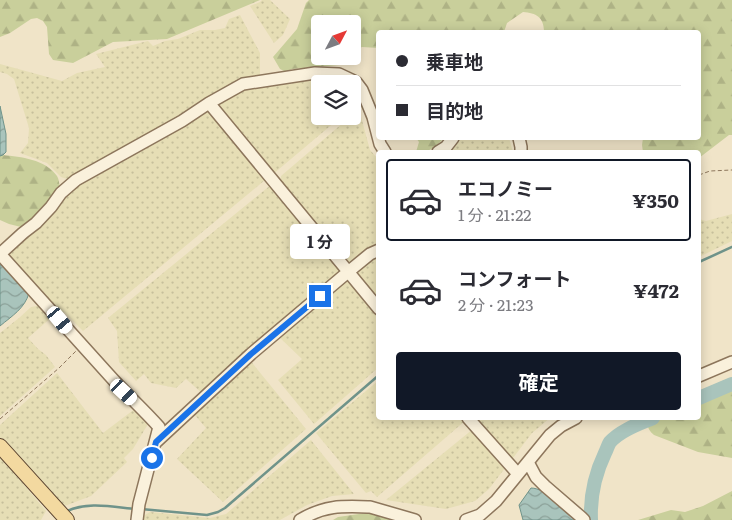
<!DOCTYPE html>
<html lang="ja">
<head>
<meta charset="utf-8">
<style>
  body { margin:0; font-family:Literata,"Noto Sans JP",serif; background:#f2f2f3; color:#2b2b33; height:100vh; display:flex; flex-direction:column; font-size:19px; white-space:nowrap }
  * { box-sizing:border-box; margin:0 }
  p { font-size:16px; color:#7c7c81 }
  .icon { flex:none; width:28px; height:28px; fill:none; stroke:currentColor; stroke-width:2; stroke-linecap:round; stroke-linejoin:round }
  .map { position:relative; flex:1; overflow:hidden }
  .panel { position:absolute; left:376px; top:150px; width:325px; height:270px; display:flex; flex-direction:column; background:#fff; border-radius:5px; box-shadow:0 2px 12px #0003 }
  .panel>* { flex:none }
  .banner { position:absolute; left:376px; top:30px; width:325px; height:110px; border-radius:5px; box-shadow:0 2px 12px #0003; display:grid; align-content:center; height:110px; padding:0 20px; background:#fff }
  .needle { width:32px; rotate:49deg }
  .tools { position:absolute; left:311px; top:15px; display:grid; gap:10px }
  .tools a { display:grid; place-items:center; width:50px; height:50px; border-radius:5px; background:#fff; box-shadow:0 2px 12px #0003; font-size:25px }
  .end { position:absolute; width:22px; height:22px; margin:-11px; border:6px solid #1a73e8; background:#fff; box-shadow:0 0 0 2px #fff }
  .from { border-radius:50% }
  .bubble { position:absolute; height:35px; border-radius:5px; background:#fff; box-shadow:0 2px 12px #0003; font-size:16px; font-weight:700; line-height:35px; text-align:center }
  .car { position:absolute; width:15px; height:30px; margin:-15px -8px; border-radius:6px; box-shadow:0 0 4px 1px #0007; background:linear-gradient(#fff 24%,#345 0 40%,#fff 0 76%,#345 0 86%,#fff 0) }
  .banner b { display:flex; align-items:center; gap:18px; height:48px; font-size:19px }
  .banner b+b { border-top:1px solid #e1e1e2 }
  .banner i { width:12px; height:12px; background:#2b2b33 }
  ul { padding:9px 0 0; list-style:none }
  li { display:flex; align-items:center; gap:15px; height:82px; margin:0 10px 8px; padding:0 10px; border:2px solid transparent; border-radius:5px }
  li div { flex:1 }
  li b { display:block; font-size:19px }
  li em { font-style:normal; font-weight:700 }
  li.current { border-color:#111827 }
  li>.icon { width:45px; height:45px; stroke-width:1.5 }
  .primary-button { display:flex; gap:10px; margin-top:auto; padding:10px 20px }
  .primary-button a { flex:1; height:58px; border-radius:5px; background:#111827; color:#fff; font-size:20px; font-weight:700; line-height:58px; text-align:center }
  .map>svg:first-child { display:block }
</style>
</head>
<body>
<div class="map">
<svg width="732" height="520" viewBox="0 0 732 520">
  <defs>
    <pattern id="farmland-dots" width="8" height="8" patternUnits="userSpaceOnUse" patternTransform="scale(1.25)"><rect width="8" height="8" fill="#e6deb5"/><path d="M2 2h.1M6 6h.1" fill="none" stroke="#c6bf9b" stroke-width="1.8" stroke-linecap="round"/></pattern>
    <pattern id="forest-firs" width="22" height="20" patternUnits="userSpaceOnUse" patternTransform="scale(1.25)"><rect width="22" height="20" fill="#c9cf9b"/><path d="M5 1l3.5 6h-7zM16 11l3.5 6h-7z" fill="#aeb285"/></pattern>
    <pattern id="water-waves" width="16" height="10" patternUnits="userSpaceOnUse" patternTransform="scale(1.25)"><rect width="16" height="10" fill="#a9c4bc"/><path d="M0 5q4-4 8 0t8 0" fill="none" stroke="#8ba098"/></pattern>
  </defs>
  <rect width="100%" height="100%" fill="#f0e4c8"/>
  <!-- farmland -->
  <path fill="url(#farmland-dots)" d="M262,0H270L290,19L283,35L274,43L250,6L260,2Z
    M240,15L260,53V76L241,80L70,180L61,177L47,163L20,153L28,143L29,128L14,79L7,74L0,72V64L62,81L77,73L105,67L96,54L148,41L153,46L165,41L178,39L200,30H215L225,28L229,19Z
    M329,79L341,84H320V116H342L272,175L217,109L218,104L250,86L288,80L291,84L300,80Z
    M358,110L360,113L370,150L379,160V247L353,264L347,263L280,183L281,176L351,116H352Z
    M208,112L265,180L83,331L65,313L55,308L5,253L62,197L72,189Z
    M461,138H509L513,152H450Z
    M272,184L343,270L203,394L186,379L176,388L151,383L144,374L136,381L119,362L117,331L108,318Z
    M732,214V241L699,257V219L706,221Z
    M379,256V305L354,275L375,258Z
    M348,277L379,314V367L314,424L278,380L302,359L278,336Z
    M42,305L53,316L28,338L38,349L46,355L55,367L0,416V333L19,318L31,307Z
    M249,359L306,429L223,502L177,459L206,428L193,413Z
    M57,373L103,433L136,408L148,424L133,449L124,458L127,462L91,496L62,507L0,439V425Z
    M379,380V418H464L466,420L377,497L371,491L366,493L316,433Z
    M482,418H550L532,433L510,462L479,426L478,420Z
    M473,429L505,468L489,489L475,501L446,509L386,500Z
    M311,440L354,494L332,496L307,505L280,520H140V518L150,512L210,518L226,514Z
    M0,456L46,511L41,520H0Z"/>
  <!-- forest -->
  <path fill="url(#forest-firs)" d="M0,0H260L167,39L113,42L73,63L53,60L49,54L47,27L43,21L37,18L31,19L10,33L0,37Z
    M309,0H732V135H729L699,158V152H643L642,145L643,138H699V32H544C544,17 536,13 523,12L507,23L504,32H379V48L362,47L353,52L352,24H320V56H346L340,60V65L292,69L286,72L280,69L273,57L297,29L306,3Z
    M416,138H444C434,148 431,152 416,152L419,142Z
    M3,155C21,157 45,159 57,176C59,179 59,184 60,187L50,204L25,228L9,224L0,220V156Z
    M732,377V458L698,452L654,435C648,430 646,425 649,418H699V391Z
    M732,491V520H638L671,510L685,512L703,506Z
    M373,512L405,520H333L338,517Z"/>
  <!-- water -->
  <path fill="url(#water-waves)" stroke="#6f938a" d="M0,106L6,134V152L3,155L0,156Z
    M4,264L29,293C25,308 12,316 0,326V265Z
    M531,488C546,488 566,510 577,520H523L519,505Z"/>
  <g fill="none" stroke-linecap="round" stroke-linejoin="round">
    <!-- stream -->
    <path stroke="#6f938a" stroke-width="2.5" d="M699,262L732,247
      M141,509L207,515L218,512L225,508L379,375
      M65,512C87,501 113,507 136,509"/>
    <!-- river -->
    <path stroke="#a9c4bc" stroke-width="14" d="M699,398L732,384
      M591,520C590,497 595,474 605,453C607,449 608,445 610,442C621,430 639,424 653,418"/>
    <!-- minor casing -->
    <g stroke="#8d765c" stroke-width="14">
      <path id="minor" d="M209,103L379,309
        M519,138L521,147V152
        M438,152L446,147L453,138
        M0,254L23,233L36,223L51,207L61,193L76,180L182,121L209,103L243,84L315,73L339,74L356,82L362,90L373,117L380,144L385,152
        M0,254L109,375C125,393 143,409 159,427L139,504L137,520
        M699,376L732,362
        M468,418L518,474
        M156,442L251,354L348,272L370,254L379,250
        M528,462L536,477L545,486L581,517L584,520
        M300,520C325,505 342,506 370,507L415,520
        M466,520L480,515L496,501L550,435L561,426L576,418"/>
    </g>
    <!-- major casing -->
    <g stroke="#5b4430" stroke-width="16">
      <path id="major" d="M0,446L67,520"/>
    </g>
    <!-- path -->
    <path stroke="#8d765c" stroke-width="1" stroke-dasharray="4 2.5" stroke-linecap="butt" d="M699,175L710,171L732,170
      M0,419L59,368L76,351"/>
    <!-- minor -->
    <use href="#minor" stroke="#faf1dc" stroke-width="11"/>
    <!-- major -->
    <use href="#major" stroke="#f3d9a0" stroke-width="14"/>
  </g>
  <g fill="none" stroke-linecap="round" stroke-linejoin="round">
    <!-- route -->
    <path stroke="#1a73e8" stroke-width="6" d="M152,458L156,442L251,354L320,296"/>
  </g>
</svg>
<div class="tools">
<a><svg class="needle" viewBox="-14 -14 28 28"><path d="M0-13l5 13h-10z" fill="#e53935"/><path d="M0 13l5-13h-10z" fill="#7c7c81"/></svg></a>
<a><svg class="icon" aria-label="layers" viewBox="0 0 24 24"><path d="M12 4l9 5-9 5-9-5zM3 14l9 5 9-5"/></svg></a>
</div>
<i class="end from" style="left:152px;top:458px"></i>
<i class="end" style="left:320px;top:296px"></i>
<div class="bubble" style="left:290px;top:224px;width:60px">1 分</div>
<i class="car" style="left:60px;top:320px;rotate:140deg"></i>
<i class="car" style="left:124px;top:392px;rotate:133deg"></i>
<div class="banner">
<b><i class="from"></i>乗車地</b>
<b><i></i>目的地</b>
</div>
<section class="panel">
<ul>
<li class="current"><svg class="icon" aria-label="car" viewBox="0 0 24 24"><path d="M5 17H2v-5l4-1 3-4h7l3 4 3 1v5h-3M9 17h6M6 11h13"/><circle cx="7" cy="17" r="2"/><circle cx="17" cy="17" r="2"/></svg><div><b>エコノミー</b><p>1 分 · 21:22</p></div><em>¥350</em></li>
<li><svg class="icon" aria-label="car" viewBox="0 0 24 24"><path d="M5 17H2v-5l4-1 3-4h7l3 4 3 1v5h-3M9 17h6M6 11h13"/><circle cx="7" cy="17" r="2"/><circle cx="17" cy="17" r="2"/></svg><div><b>コンフォート</b><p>2 分 · 21:23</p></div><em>¥472</em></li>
</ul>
<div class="primary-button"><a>確定</a></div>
</section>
</div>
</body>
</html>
